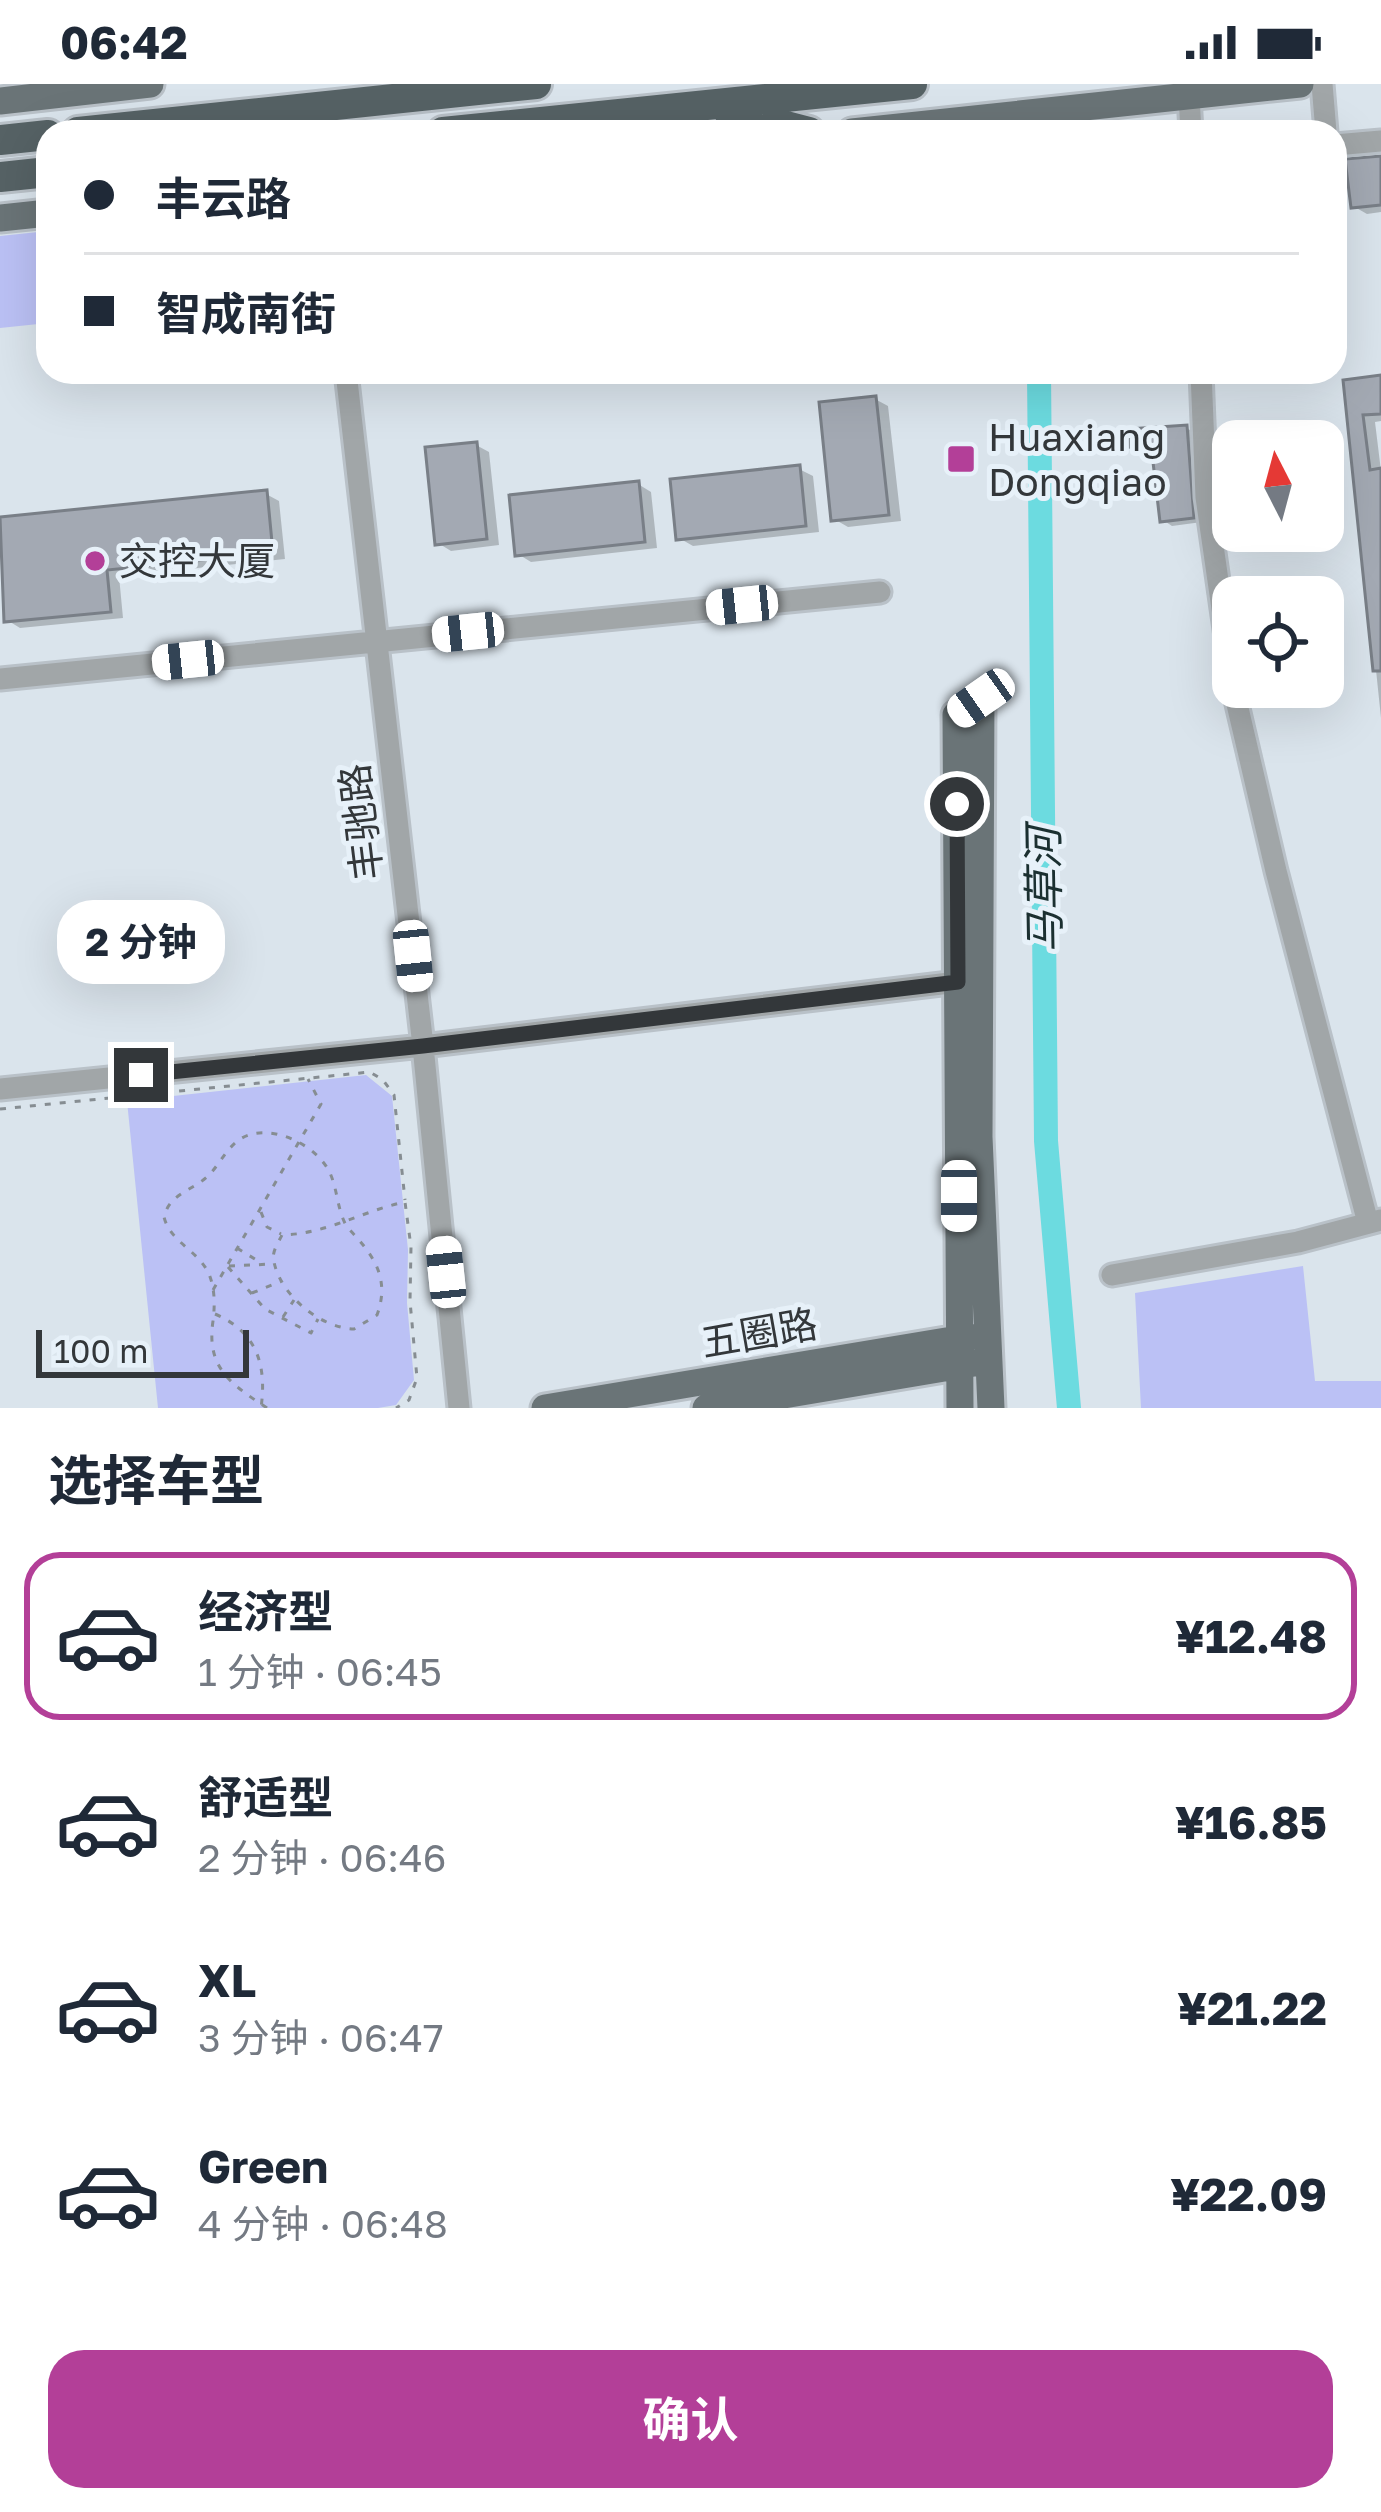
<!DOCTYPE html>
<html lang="zh">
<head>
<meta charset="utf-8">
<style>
  body { margin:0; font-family:"Golos Text","Noto Sans SC",sans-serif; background:#f6f6f7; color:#1f2937; height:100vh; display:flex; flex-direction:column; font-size:45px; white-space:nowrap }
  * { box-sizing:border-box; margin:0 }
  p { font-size:39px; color:#747a83 }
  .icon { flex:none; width:66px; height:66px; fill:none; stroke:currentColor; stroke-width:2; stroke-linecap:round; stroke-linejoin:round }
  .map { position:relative; height:1324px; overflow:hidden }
  .sheet { display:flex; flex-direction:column; background:#fff; flex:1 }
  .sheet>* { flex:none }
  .top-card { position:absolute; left:36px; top:36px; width:1311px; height:264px; border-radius:36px; box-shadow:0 12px 48px #0002; display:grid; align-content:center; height:264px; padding:0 48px; background:#fff }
  .needle { width:78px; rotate:354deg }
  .tools { position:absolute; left:1212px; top:336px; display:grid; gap:24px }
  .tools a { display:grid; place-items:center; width:132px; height:132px; border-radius:24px; background:#fff; box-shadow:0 12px 48px #0002; font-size:60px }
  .scale { position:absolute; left:36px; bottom:30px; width:213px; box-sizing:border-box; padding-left:12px; border:6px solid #33373a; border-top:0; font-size:33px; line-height:42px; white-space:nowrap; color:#33373a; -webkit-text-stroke:9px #e7f1f9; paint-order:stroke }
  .end { position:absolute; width:54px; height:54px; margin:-27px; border:15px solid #33373a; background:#fff; box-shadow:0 0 0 6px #fff }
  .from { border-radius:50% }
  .bubble { position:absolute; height:84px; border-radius:36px; background:#fff; box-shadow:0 12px 48px #0002; font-size:39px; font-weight:700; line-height:84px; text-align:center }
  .car { position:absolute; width:36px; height:72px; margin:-36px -18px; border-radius:15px; box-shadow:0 0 9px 3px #0007; background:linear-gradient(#fff 24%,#345 0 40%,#fff 0 76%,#345 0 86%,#fff 0) }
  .top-card b { display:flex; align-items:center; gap:42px; height:114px; font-size:45px }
  .top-card b+b { border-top:3px solid #e0e1e3 }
  .top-card i { width:30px; height:30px; background:#1f2937 }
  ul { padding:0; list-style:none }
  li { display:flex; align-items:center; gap:36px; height:168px; margin:0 24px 18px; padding:0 24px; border:6px solid transparent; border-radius:36px }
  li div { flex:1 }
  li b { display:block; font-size:45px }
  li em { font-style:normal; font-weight:700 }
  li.active { border-color:#b33f98 }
  li>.icon { width:108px; height:108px; stroke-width:1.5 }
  h2 { padding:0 48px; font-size:54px; line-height:144px }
  .cta { display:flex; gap:24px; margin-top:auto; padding:24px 48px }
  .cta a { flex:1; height:138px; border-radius:36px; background:#b33f98; color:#fff; font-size:48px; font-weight:700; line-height:138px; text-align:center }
  .status { display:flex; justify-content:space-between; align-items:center; height:84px; padding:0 60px; background:#fff; direction:ltr }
  .status svg { height:33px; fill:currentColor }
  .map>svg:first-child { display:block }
</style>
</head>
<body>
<div class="status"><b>06:42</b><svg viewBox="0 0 49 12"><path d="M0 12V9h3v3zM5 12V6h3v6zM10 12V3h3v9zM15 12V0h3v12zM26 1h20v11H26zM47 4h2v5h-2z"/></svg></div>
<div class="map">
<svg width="1381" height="1324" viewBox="0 0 1381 1324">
  <rect width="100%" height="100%" fill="#dae4ec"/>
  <!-- green -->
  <path fill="#bbc1f5" d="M48,147V239L0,244V152Z
    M366,991L392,1012L408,1166L407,1219L414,1296L396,1321L378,1324H158L127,1017Z
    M1303,1182L1315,1297H1381V1324H1141L1135,1209Z"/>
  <!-- shadow -->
  <path fill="#0003" d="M1381,75V128L1367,130L1353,122Z
    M1335,95L1341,143L1335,144Z
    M1381,294V337L1375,338L1381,387V634L1346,298Z
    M875,315L888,322L901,437L848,443L834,435Z
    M1186,344L1196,349L1202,438L1172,442L1163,436L1155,365L1143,366L1133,361Z
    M476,361L489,368L499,461L451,467L438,459Z
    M799,385L813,392L819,448L693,462L679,454Z
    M638,400L651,408L657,464L531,478L518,470Z
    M266,410L279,417L285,475L119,492L123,534L20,544L7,536L0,436Z"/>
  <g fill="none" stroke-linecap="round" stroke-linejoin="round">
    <!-- river -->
    <path stroke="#6cdbe0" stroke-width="24" d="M1039,288L1046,1057L1069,1324"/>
  </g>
  <!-- building -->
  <path fill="#a3a9b3" stroke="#797f87" stroke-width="3" d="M1381,72V121L1351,124L1345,75Z
    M1381,291V330L1363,331L1370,386L1381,384V587H1373L1343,296Z
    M876,312L889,431L831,437L819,318Z
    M1187,341L1194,434L1160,438L1151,361L1130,363L1129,345Z
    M477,358L487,455L435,461L425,363Z
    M800,381L806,442L676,456L670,395Z
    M639,397L645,458L515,472L509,411Z
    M267,406L273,469L107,486L111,528L4,538L0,433Z"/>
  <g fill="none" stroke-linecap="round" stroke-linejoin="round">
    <!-- minor casing -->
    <g stroke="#b9c1c8" stroke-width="27">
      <path id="minor" d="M1322,0L1326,48
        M1189,12L1191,48
        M1335,61L1381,57
        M346,288L423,962L459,1324
        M1201,288L1206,413L1233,601
        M0,595L880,508
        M1233,603L1276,787L1368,1139
        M0,1005L423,962L958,898
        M1112,1191L1298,1158L1381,1136"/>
    </g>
    <!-- major casing -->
    <g stroke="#b9c1c8" stroke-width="33">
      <path id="major" d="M0,17L150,0
        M852,48L1300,0
        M0,134L48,129
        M981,613L979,1053L991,1324
        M545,1324L970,1253
        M706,1324L974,1279
        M960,1324L956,631L981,613"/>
    </g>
    <!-- highway casing -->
    <g stroke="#b9c1c8" stroke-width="36">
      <path id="highway" d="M728,27L809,48
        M78,48L536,0
        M443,48L912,0
        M0,56L48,51
        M0,93L48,88"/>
    </g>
    <!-- path -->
    <path stroke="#868d92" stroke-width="3" stroke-dasharray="6 9" stroke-linecap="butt" d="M0,1025L370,988L383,996L394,1011L405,1116
      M261,1128L267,1143L281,1150
      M237,1164L258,1177
      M229,1182L273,1180
      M228,1183L265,1225L311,1249L318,1235
      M213,1206L321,1020L308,995
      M252,1209L282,1197
      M215,1230C257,1248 267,1281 261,1324
      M283,1233L294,1216
      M267,1324C231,1300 206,1284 213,1237C215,1221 215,1205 209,1190C198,1166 170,1158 164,1133C170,1108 194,1107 210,1090C221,1078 228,1062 242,1054C271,1038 317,1061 330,1089C338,1107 337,1126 347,1143C372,1169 391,1193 377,1231L354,1245C321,1244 281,1212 274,1178C271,1169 278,1159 282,1151C327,1150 362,1127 405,1118L411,1163L410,1217L417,1294L409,1316L396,1324"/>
    <!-- minor -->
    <use href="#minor" stroke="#a1a6a8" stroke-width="21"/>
    <!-- major -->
    <use href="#major" stroke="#6a7477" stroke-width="27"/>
    <!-- highway -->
    <use href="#highway" stroke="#566265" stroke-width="30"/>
  </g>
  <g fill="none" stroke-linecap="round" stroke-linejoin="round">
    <!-- route -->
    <path stroke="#33373a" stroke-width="15" d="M141,991L423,962L958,898L957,720"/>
  </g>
  <!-- markers -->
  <g fill="#b33f98" stroke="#e7f1f9" stroke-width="4.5">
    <rect x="946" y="360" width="30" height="30" rx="6"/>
    <circle cx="95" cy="477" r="12"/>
  </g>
  <g text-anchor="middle" stroke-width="10" stroke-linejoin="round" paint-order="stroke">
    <!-- poi labels -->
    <g font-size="39" fill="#33373a" stroke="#e7f1f9" text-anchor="start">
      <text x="988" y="367">Huaxiang<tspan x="988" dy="45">Dongqiao</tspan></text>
      <text x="119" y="491">交控大厦</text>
    </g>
    <!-- street labels -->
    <g font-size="39" fill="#33373a" stroke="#e7f1f9">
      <text transform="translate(361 738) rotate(-97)" y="14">丰驰路</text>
      <text transform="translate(759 1249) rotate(-10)" y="14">五圈路</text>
    </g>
    <!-- water labels -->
    <g font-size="42" font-style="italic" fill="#1b3031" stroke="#e7f1f9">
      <text transform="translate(1044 806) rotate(-91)" y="15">马草河</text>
    </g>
  </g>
</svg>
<div class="tools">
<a><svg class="needle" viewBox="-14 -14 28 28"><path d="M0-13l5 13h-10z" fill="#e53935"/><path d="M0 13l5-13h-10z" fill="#747a83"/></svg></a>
<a><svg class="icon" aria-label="locate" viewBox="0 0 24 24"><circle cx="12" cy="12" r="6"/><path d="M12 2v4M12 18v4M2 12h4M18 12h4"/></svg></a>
</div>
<div class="scale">100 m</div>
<i class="end from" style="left:957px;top:720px"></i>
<i class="end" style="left:141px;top:991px"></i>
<div class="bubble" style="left:57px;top:816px;width:168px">2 分钟</div>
<i class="car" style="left:742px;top:521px;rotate:264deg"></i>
<i class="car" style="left:468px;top:548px;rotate:264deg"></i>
<i class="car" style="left:188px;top:576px;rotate:264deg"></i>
<i class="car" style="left:981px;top:614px;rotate:235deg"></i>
<i class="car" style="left:413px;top:872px;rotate:174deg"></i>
<i class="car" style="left:959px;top:1112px;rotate:180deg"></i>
<i class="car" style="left:446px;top:1188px;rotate:354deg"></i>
<div class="top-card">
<b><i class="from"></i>丰云路</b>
<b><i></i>智成南街</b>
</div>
</div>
<section class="sheet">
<h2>选择车型</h2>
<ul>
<li class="active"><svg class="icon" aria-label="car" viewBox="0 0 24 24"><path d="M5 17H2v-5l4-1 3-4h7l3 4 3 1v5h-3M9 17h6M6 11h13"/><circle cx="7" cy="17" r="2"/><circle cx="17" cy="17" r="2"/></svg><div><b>经济型</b><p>1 分钟 · 06:45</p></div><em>¥12.48</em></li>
<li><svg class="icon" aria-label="car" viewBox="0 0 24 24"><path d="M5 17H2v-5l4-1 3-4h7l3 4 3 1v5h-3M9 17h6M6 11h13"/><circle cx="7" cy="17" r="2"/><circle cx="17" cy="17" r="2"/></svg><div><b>舒适型</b><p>2 分钟 · 06:46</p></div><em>¥16.85</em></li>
<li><svg class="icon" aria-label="car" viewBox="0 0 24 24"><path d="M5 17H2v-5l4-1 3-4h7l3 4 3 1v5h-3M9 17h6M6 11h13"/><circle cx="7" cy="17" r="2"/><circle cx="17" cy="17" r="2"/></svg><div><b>XL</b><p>3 分钟 · 06:47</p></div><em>¥21.22</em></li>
<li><svg class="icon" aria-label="car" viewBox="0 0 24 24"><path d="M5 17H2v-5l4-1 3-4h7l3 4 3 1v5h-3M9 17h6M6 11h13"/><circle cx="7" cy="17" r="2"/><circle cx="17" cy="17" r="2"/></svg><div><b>Green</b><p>4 分钟 · 06:48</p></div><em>¥22.09</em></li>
</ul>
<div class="cta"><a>确认</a></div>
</section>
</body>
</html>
